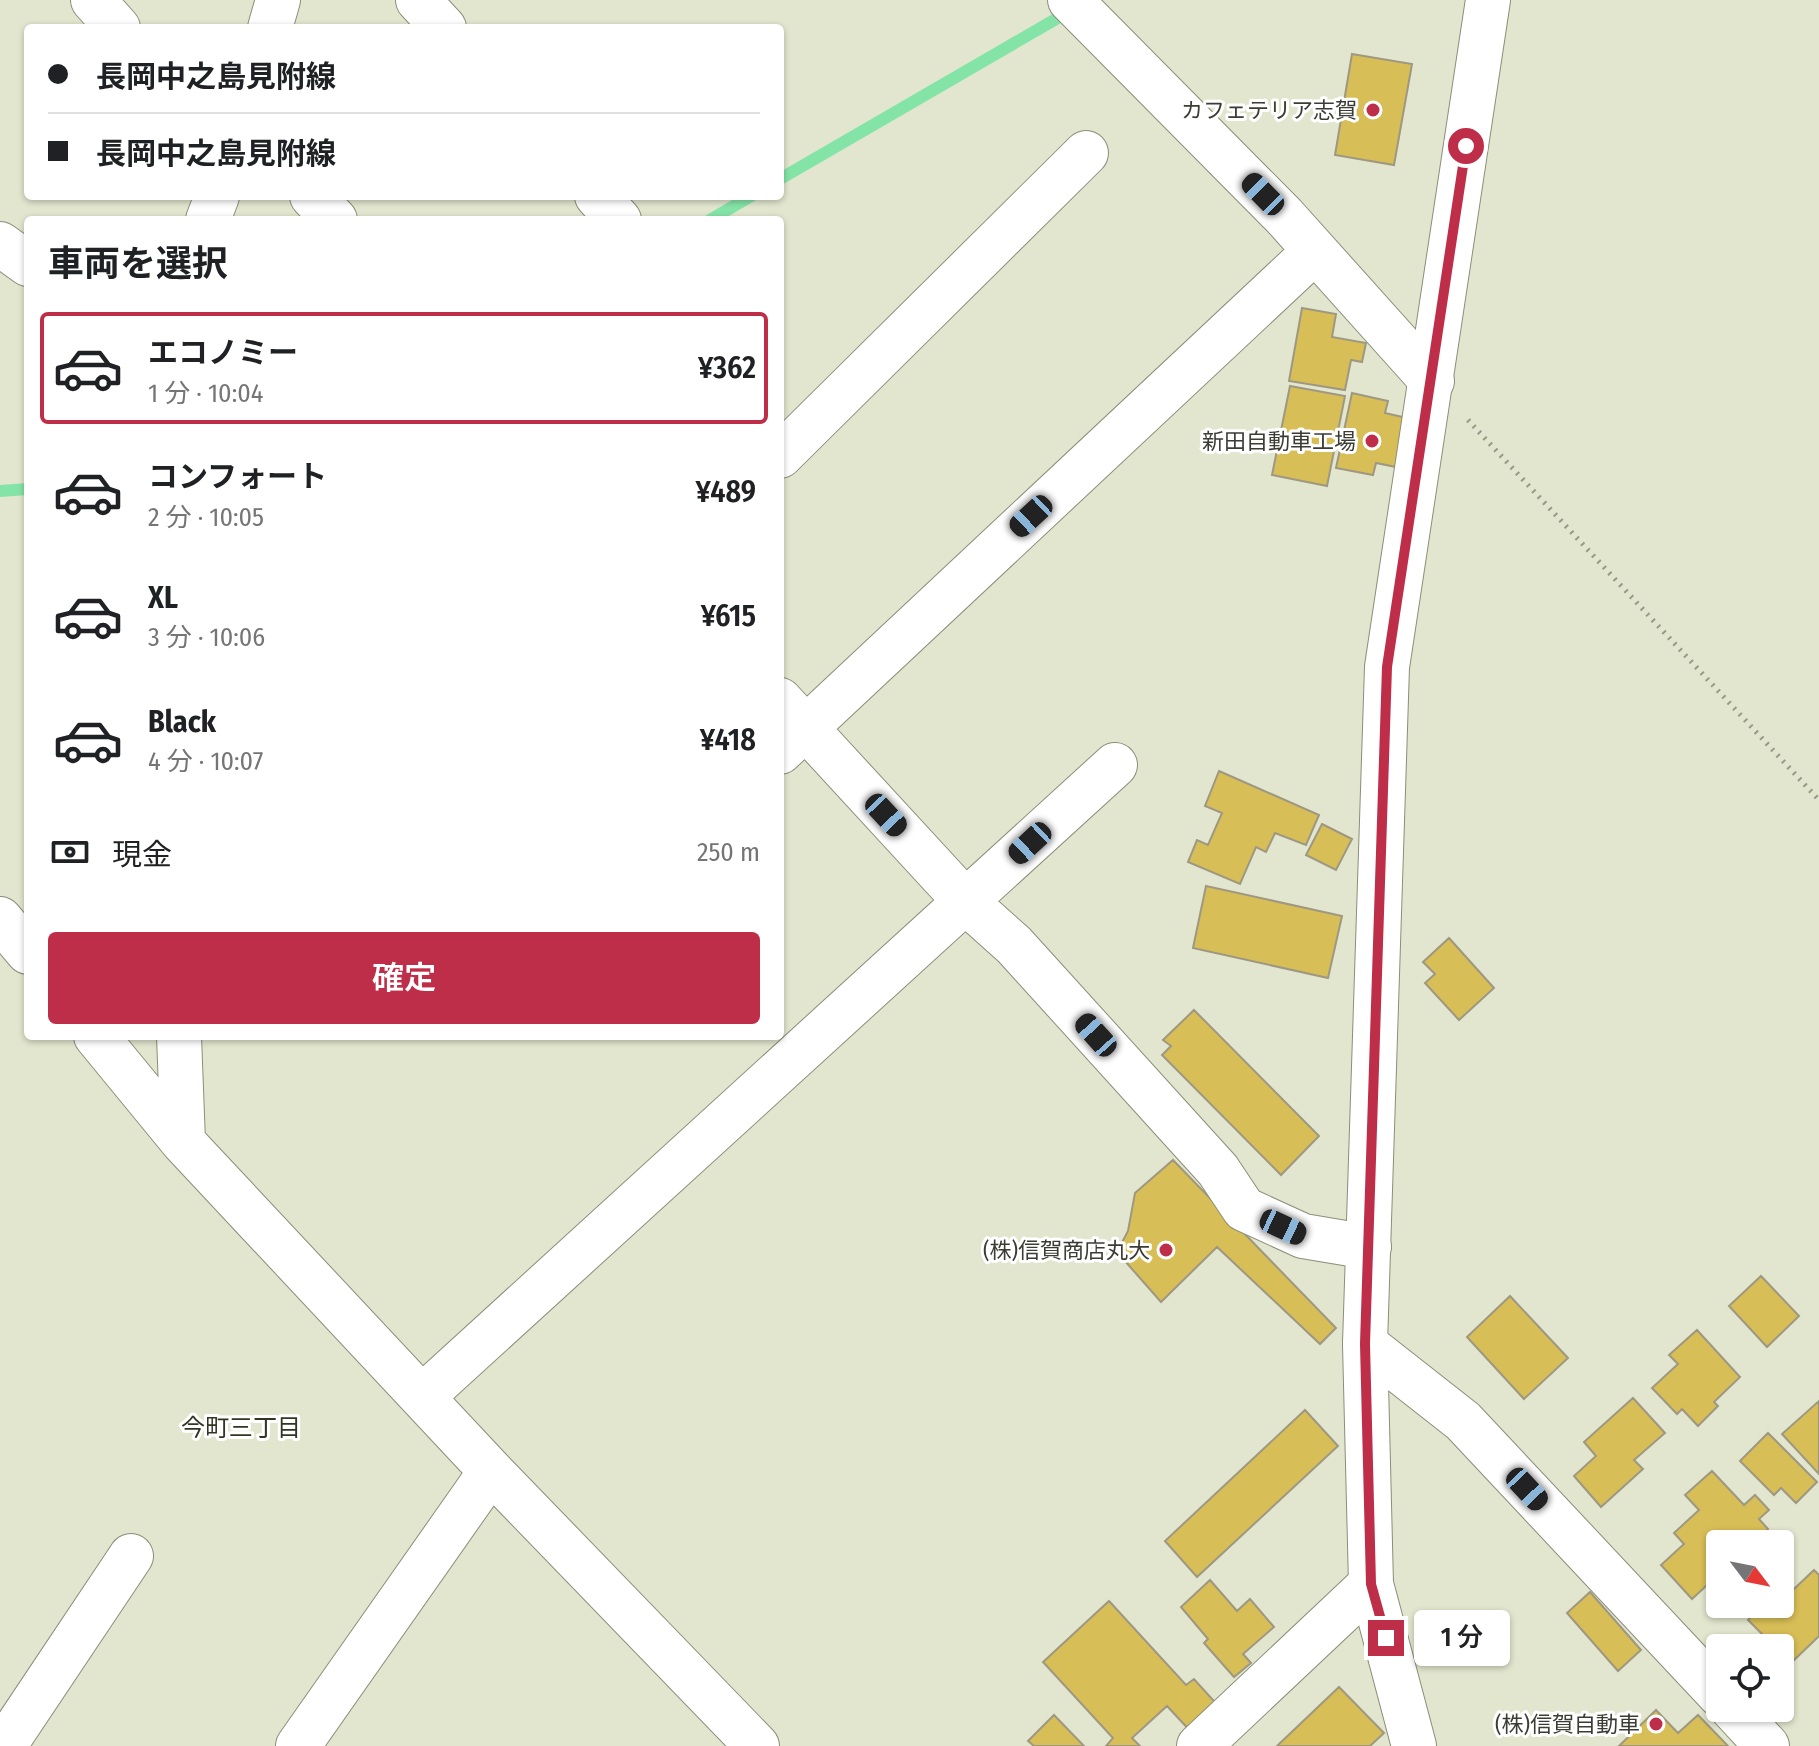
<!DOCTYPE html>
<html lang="ja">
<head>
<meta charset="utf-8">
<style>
  body { margin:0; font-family:"Fira Sans Condensed","Noto Sans JP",sans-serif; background:#f2f2f2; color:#202124; height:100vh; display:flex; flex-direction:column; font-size:30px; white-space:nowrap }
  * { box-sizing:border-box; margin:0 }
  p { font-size:26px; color:#757577 }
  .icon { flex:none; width:44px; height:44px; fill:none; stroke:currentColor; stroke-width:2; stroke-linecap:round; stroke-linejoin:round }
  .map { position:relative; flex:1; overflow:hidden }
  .sheet { position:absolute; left:24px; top:216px; width:760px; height:824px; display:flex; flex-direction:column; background:#fff; border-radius:8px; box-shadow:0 2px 6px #0004 }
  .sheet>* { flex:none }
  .top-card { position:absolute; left:24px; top:24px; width:760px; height:176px; border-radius:8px; box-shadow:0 2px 6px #0004; display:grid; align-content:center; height:176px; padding:0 24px; background:#fff }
  .needle { width:52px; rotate:122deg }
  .tools { position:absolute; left:1706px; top:1530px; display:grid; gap:16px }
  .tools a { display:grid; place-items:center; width:88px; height:88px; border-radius:8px; background:#fff; box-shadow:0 2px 6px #0004; font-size:40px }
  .end { position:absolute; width:36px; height:36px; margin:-18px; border:10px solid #be2e49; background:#fff; box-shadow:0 0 0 4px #fff }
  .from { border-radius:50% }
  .bubble { position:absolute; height:56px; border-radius:8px; background:#fff; box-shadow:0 2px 6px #0004; font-size:26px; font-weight:600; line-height:56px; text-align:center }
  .car { position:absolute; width:24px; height:48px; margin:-24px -12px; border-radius:10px; box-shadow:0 0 6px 2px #0007; background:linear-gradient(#222 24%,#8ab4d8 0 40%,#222 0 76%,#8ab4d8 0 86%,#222 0) }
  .top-card b { display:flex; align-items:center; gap:28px; height:76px; font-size:30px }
  .top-card b+b { border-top:2px solid #e0e0e0 }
  .top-card i { width:20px; height:20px; background:#202124 }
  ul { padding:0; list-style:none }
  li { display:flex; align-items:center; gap:24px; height:112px; margin:0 16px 12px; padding:0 8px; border:4px solid transparent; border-radius:8px }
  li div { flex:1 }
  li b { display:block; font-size:30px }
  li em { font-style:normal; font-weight:600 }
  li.selected { border-color:#be2e49 }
  li>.icon { width:72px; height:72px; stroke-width:1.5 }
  h2 { padding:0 24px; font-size:36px; line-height:96px }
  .pay { display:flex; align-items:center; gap:20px; height:88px; padding:0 24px; font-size:30px }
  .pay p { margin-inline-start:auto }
  .action { display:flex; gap:16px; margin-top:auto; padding:16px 24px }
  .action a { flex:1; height:92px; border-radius:8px; background:#be2e49; color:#fff; font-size:32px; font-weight:600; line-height:92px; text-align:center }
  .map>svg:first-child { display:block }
</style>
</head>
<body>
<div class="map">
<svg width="1819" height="1746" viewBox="0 0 1819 1746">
  <rect width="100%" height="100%" fill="#e2e6ce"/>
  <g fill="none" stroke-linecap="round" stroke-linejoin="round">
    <!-- stream -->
    <path stroke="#84e4a7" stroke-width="12" d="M780,179L1056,19
      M710,220L751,196
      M0,491L28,489"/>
  </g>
  <!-- building -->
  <path fill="#d8be57" stroke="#9e9882" stroke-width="2" d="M1352,54L1412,64L1394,165L1335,155Z
    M1302,308L1336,314L1332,337L1366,343L1362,362L1351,360L1345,390L1289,381Z
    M1290,386L1345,396L1327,486L1272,475Z
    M1352,393L1388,401L1385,413L1407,418L1396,467L1376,463L1373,475L1336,468Z
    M1219,771L1319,815L1306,845L1275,833L1266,852L1256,847L1240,884L1188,862L1197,840L1208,845L1222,813L1205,806Z
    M1322,824L1352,839L1336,870L1306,855Z
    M1206,886L1342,916L1328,978L1193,948Z
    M1449,938L1494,988L1459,1020L1425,983L1435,974L1423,962Z
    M1194,1010L1319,1136L1281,1175L1162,1055L1171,1046L1163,1040Z
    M1173,1160L1336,1328L1320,1344L1217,1247L1161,1302L1117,1252L1128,1231L1135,1193Z
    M1761,1276L1799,1316L1767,1347L1729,1306Z
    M1510,1296L1568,1358L1524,1399L1467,1337Z
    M1697,1330L1740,1377L1714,1402L1718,1406L1698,1426L1682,1409L1677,1414L1652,1388L1678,1364L1669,1355Z
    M1633,1398L1665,1433L1634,1460L1643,1469L1601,1507L1574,1476L1596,1456L1584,1442Z
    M1819,1401V1474L1782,1434Z
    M1305,1410L1338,1446L1197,1577L1165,1541Z
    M1768,1433L1817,1482L1796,1503L1781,1488L1774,1495L1740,1461Z
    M1712,1471L1744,1505L1755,1495L1769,1510L1759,1519L1768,1529L1752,1544H1720V1573L1692,1599L1661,1565L1684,1544L1674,1533L1699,1510L1685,1495Z
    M1814,1570L1819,1575V1636L1791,1663L1748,1620L1764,1604H1780V1589L1787,1582L1794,1589Z
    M1210,1580L1237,1611L1250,1599L1274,1627L1243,1654L1251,1663L1234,1677L1204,1643L1208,1639L1181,1607Z
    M1590,1592L1641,1650L1618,1671L1567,1613Z
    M1109,1601L1186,1685L1194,1679L1222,1710L1194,1735L1167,1706L1132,1738L1140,1746H1106L1113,1738L1043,1662Z
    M1339,1687L1384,1733L1370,1746H1277Z
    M1656,1710L1678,1733L1698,1715L1728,1746H1619Z
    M1054,1715L1084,1746H1034L1028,1741Z"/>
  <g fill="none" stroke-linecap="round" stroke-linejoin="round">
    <!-- minor casing -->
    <g stroke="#8b8e79" stroke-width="46">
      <path id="minor" d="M93,0L118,28
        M418,0L444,28
        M1070,0L1284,216L1432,381
        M270,28L278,0
        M312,196L335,220
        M597,196L619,220
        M208,220L217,196
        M0,244L28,264
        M780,456L1086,153
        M780,700L966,902L1014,945L1218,1170L1244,1209L1303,1236L1369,1247
        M780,752L1314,252
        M0,919L28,952
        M96,1036L183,1142L491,1471L757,1746
        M179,1036L183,1142
        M1365,1344L1463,1421L1720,1695
        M422,1397L1115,765
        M1732,1708L1767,1746
        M4,1746L131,1556
        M298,1746L491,1471
        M1199,1746L1371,1584"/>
    </g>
    <!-- major casing -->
    <g stroke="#8b8e79" stroke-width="46">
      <path id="major" d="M1414,1746L1371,1584L1365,1344L1387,667L1488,0"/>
    </g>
    <!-- path -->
    <path stroke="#969988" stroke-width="5" stroke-dasharray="2 6" stroke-linecap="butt" d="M1468,420L1819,800"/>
    <!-- minor -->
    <use href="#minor" stroke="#fff" stroke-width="44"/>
    <!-- major -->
    <use href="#major" stroke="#fff" stroke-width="44"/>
  </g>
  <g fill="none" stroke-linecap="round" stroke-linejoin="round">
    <!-- route -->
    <path stroke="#be2e49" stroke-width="10" d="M1386,1638L1371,1584L1365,1344L1387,667L1466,146"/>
  </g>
  <!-- markers -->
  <g fill="#be2e49" stroke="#fff" stroke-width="3">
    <circle cx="1373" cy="110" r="8"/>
    <circle cx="1372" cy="441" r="8"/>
    <circle cx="1166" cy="1250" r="8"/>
    <circle cx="1656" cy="1724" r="8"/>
  </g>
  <g text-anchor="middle" stroke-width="6" stroke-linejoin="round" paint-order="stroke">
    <!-- poi labels -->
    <g font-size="22" fill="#3b3d34" stroke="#fff" text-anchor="end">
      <text x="1357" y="118">カフェテリア志賀</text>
      <text x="1356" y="449">新田自動車工場</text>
      <text x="1150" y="1258">(株)信賀商店丸大</text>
      <text x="1640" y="1732">(株)信賀自動車</text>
    </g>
    <!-- neighbourhood labels -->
    <g font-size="24" fill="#323522" stroke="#fff">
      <text x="241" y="1436">今町三丁目</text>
    </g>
  </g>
</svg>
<div class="tools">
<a><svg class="needle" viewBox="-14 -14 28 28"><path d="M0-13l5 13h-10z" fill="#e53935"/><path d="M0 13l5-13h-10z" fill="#757577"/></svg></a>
<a><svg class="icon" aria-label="locate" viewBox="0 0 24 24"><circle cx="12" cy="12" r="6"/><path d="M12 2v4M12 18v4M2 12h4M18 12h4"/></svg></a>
</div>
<i class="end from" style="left:1466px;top:146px"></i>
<i class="end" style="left:1386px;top:1638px"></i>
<div class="bubble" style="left:1414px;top:1610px;width:96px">1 分</div>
<i class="car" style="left:1263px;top:194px;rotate:315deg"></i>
<i class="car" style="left:1031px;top:516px;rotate:227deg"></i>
<i class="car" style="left:886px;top:815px;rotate:137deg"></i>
<i class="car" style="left:1030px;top:843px;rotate:227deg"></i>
<i class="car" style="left:1096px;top:1035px;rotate:318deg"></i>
<i class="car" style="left:1283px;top:1227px;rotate:115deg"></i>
<i class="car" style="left:1527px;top:1489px;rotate:137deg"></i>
<div class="top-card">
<b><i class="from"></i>長岡中之島見附線</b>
<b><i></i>長岡中之島見附線</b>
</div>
<section class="sheet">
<h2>車両を選択</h2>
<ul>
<li class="selected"><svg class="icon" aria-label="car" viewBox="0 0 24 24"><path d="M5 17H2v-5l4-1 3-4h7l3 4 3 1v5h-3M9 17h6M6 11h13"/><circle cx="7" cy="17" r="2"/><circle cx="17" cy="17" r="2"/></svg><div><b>エコノミー</b><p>1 分 · 10:04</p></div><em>¥362</em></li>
<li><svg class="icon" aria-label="car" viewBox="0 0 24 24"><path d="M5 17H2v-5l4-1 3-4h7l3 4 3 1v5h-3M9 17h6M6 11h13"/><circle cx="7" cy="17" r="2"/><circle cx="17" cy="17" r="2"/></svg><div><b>コンフォート</b><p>2 分 · 10:05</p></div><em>¥489</em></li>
<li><svg class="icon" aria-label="car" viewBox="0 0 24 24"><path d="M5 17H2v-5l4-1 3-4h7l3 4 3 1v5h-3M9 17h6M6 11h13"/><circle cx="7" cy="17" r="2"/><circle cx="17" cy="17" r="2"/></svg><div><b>XL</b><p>3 分 · 10:06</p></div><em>¥615</em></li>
<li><svg class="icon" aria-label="car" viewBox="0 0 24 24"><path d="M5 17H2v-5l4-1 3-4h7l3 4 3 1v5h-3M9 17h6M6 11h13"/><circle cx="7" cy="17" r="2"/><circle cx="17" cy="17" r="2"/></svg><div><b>Black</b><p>4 分 · 10:07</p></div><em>¥418</em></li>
</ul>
<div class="pay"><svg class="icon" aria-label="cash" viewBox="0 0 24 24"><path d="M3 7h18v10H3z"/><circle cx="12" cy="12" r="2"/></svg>現金<p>250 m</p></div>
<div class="action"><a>確定</a></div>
</section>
</div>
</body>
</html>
